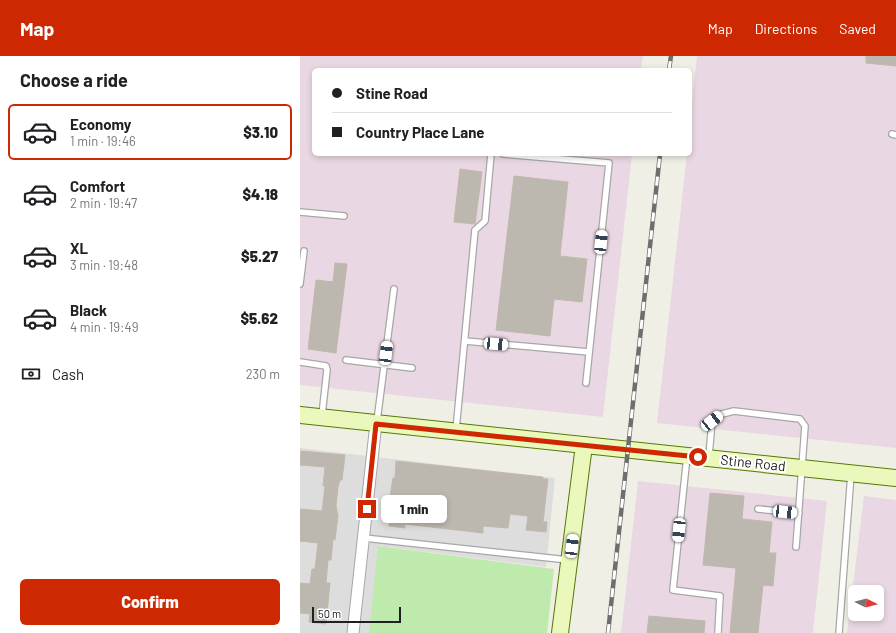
<!DOCTYPE html>
<html lang="en">
<head>
<meta charset="utf-8">
<style>
  body { margin:0; font-family:Barlow,sans-serif; background:#f6f6f6; color:#202124; height:100vh; display:flex; flex-direction:column; font-size:15px; white-space:nowrap }
  * { box-sizing:border-box; margin:0 }
  p { font-size:13px; color:#757577 }
  .icon { flex:none; width:22px; height:22px; fill:none; stroke:currentColor; stroke-width:2; stroke-linecap:round; stroke-linejoin:round }
  .map { position:relative; flex:1; overflow:hidden }
  .sheet { display:flex; flex-direction:column; background:#fff; width:300px }
  .sheet>* { flex:none }
  .hud { position:absolute; left:12px; top:12px; width:380px; height:88px; border-radius:6px; box-shadow:0 2px 6px #0003; display:grid; align-content:center; height:88px; padding:0 20px; background:#fff }
  .needle { width:26px; rotate:96deg }
  .fabs { position:absolute; left:548px; top:529px; display:grid; gap:8px }
  .fabs a { display:grid; place-items:center; width:36px; height:36px; border-radius:6px; background:#fff; box-shadow:0 2px 6px #0003; font-size:20px }
  .scale { position:absolute; left:12px; bottom:10px; width:89px; box-sizing:border-box; padding-left:4px; border:2px solid #202020; border-top:0; font-size:11px; line-height:14px; white-space:nowrap; color:#202020; -webkit-text-stroke:3px #fff; paint-order:stroke }
  .end { position:absolute; width:18px; height:18px; margin:-9px; border:5px solid #ce2802; background:#fff; box-shadow:0 0 0 2px #fff }
  .from { border-radius:50% }
  .bubble { position:absolute; height:28px; border-radius:6px; background:#fff; box-shadow:0 2px 6px #0003; font-size:13px; font-weight:800; line-height:28px; text-align:center }
  .car { position:absolute; width:12px; height:24px; margin:-12px -6px; border-radius:5px; box-shadow:0 0 3px 1px #0007; background:linear-gradient(#fff 24%,#345 0 40%,#fff 0 76%,#345 0 86%,#fff 0) }
  .hud b { display:flex; align-items:center; gap:14px; height:38px; font-size:15px }
  .hud b+b { border-top:1px solid #e0e0e0 }
  .hud i { width:10px; height:10px; background:#202124 }
  ul { padding:0; list-style:none }
  li { display:flex; align-items:center; gap:12px; height:56px; margin:0 8px 6px; padding:0 12px; border:2px solid transparent; border-radius:6px }
  li div { flex:1 }
  li b { display:block; font-size:15px }
  li em { font-style:normal; font-weight:800 }
  li.on { border-color:#ce2802 }
  li>.icon { width:36px; height:36px; stroke-width:1.5 }
  h2 { padding:0 20px; font-size:18px; line-height:48px }
  .pay { display:flex; align-items:center; gap:10px; height:44px; padding:0 20px; font-size:15px }
  .pay p { margin-inline-start:auto }
  .cta { display:flex; gap:8px; margin-top:auto; padding:8px 20px }
  .cta a { flex:1; height:46px; border-radius:6px; background:#ce2802; color:#fff; font-size:16px; font-weight:800; line-height:46px; text-align:center }
  header { display:flex; align-items:center; gap:24px; box-sizing:border-box; height:56px; padding:0 20px; background:#ce2802; color:#fff }
  header strong { font-size:19px }
  nav { display:flex; gap:22px; margin-inline-start:auto; font-size:14px }
  main { display:flex; flex:1; min-height:0 }
  .map>svg:first-child { display:block }
</style>
</head>
<body>
<header>
<strong>Map</strong>
<nav><a>Map</a><a>Directions</a><a>Saved</a></nav>
</header>
<main>
<section class="sheet">
<h2>Choose a ride</h2>
<ul>
<li class="on"><svg class="icon" aria-label="car" viewBox="0 0 24 24"><path d="M5 17H2v-5l4-1 3-4h7l3 4 3 1v5h-3M9 17h6M6 11h13"/><circle cx="7" cy="17" r="2"/><circle cx="17" cy="17" r="2"/></svg><div><b>Economy</b><p>1 min · 19:46</p></div><em>$3.10</em></li>
<li><svg class="icon" aria-label="car" viewBox="0 0 24 24"><path d="M5 17H2v-5l4-1 3-4h7l3 4 3 1v5h-3M9 17h6M6 11h13"/><circle cx="7" cy="17" r="2"/><circle cx="17" cy="17" r="2"/></svg><div><b>Comfort</b><p>2 min · 19:47</p></div><em>$4.18</em></li>
<li><svg class="icon" aria-label="car" viewBox="0 0 24 24"><path d="M5 17H2v-5l4-1 3-4h7l3 4 3 1v5h-3M9 17h6M6 11h13"/><circle cx="7" cy="17" r="2"/><circle cx="17" cy="17" r="2"/></svg><div><b>XL</b><p>3 min · 19:48</p></div><em>$5.27</em></li>
<li><svg class="icon" aria-label="car" viewBox="0 0 24 24"><path d="M5 17H2v-5l4-1 3-4h7l3 4 3 1v5h-3M9 17h6M6 11h13"/><circle cx="7" cy="17" r="2"/><circle cx="17" cy="17" r="2"/></svg><div><b>Black</b><p>4 min · 19:49</p></div><em>$5.62</em></li>
</ul>
<div class="pay"><svg class="icon" aria-label="cash" viewBox="0 0 24 24"><path d="M3 7h18v10H3z"/><circle cx="12" cy="12" r="2"/></svg>Cash<p>230 m</p></div>
<div class="cta"><a>Confirm</a></div>
</section>
<div class="map">
<svg width="596" height="577" viewBox="0 0 596 577">
  <rect width="100%" height="100%" fill="#f0efe6"/>
  <!-- residential -->
  <path fill="#dedddd" d="M0,392L255,422L246,511L79,490L69,577H0Z"/>
  <!-- industrial -->
  <path fill="#e9d8e3" fill-rule="evenodd" d="M0,0H343L341,14H14V98H332L303,361L0,329Z
    M397,0H596V392L357,367L387,98H390V67Z
    M338,425L527,445L513,577H321Z
    M564,440L596,444V577H547ZM555,536H577V558H555Z"/>
  <!-- grass -->
  <path fill="#bfeaad" d="M78,490L254,513L247,577H69Z"/>
  <!-- building -->
  <path fill="#bdb8af" stroke="#c2b8a9" d="M566,0H596V10L566,7Z
    M160,113L182,116L175,168L154,166Z
    M214,120L268,126L260,200L287,203L282,246L254,243L250,280L196,274Z
    M35,207L47,208L36,297L8,293L16,224L33,226Z
    M1,395L45,399L42,424H40L38,431L36,449L38,460L35,484L33,483L31,504H28L26,527H30L26,568L9,566L10,558L0,557V527L10,528L12,513H15L18,487L0,485V453L22,455L25,430H23L25,411L0,409Z
    M96,405L243,421V423H248L243,466H247L246,476L226,474L228,460L210,458L208,472L183,470V477L105,468V472L89,470L91,449H89L90,440L93,422H95Z
    M410,437L444,440L442,463L472,466L469,497H476L473,530L463,529L458,577H430L436,512L403,509Z
    M349,560L405,565L404,577H347Z"/>
  <g fill="none" stroke-linecap="round" stroke-linejoin="round">
    <!-- lane casing -->
    <g stroke="#a7a7a7" stroke-width="8">
      <path id="lane" d="M592,78L596,79
        M203,98L309,107L286,327
        M0,156L44,160
        M0,228L4,195
        M165,285L289,296
        M46,304L112,312
        M0,306L26,310L27,314L22,359
        M77,365L94,233
        M156,374L175,174L185,165L191,98
        M387,400L373,534L420,540L418,577
        M409,400L412,365L422,358L434,355L500,363L505,370L496,491
        M458,453L499,457
        M64,482L268,504
        M539,577L551,418"/>
    </g>
    <!-- street casing -->
    <g stroke="#a7a7a7" stroke-width="13">
      <path id="street" d="M53,577L76,367"/>
    </g>
    <!-- secondary casing -->
    <g stroke="#567806" stroke-width="18">
      <path id="secondary" d="M0,359L596,422
        M260,577L284,389"/>
    </g>
    <!-- lane -->
    <use href="#lane" stroke="#fff" stroke-width="5.5"/>
    <!-- street -->
    <use href="#street" stroke="#fff" stroke-width="11"/>
    <!-- secondary -->
    <use href="#secondary" stroke="#eaf9bb" stroke-width="16"/>
    <!-- rail casing -->
    <g stroke="#6e6e6e" stroke-width="4.5">
      <path id="rail" d="M369,14L371,0
        M308,577L360,98"/>
    </g>
    <!-- rail -->
    <use href="#rail" stroke="#fff" stroke-width="3" stroke-dasharray="9" stroke-linecap="butt"/>
  </g>
  <g fill="none" stroke-linecap="round" stroke-linejoin="round">
    <!-- route -->
    <path stroke="#ce2802" stroke-width="5" d="M67,453L76,368L398,401"/>
  </g>
  <g text-anchor="middle" stroke-width="4" stroke-linejoin="round" paint-order="stroke">
    <!-- street labels -->
    <g font-size="14" fill="#202020" stroke="#fff">
      <text transform="translate(453 407) rotate(6)" y="5">Stine Road</text>
    </g>
  </g>
</svg>
<div class="fabs">
<a><svg class="needle" viewBox="-14 -14 28 28"><path d="M0-13l5 13h-10z" fill="#e53935"/><path d="M0 13l5-13h-10z" fill="#757577"/></svg></a>
</div>
<div class="scale">50 m</div>
<i class="end from" style="left:398px;top:401px"></i>
<i class="end" style="left:67px;top:453px"></i>
<div class="bubble" style="left:81px;top:439px;width:66px">1 min</div>
<i class="car" style="left:301px;top:186px;rotate:6deg"></i>
<i class="car" style="left:196px;top:288px;rotate:95deg"></i>
<i class="car" style="left:86px;top:297px;rotate:7deg"></i>
<i class="car" style="left:412px;top:365px;rotate:52deg"></i>
<i class="car" style="left:485px;top:456px;rotate:96deg"></i>
<i class="car" style="left:379px;top:474px;rotate:186deg"></i>
<i class="car" style="left:272px;top:490px;rotate:7deg"></i>
<div class="hud">
<b><i class="from"></i>Stine Road</b>
<b><i></i>Country Place Lane</b>
</div>
</div>
</main>
</body>
</html>
